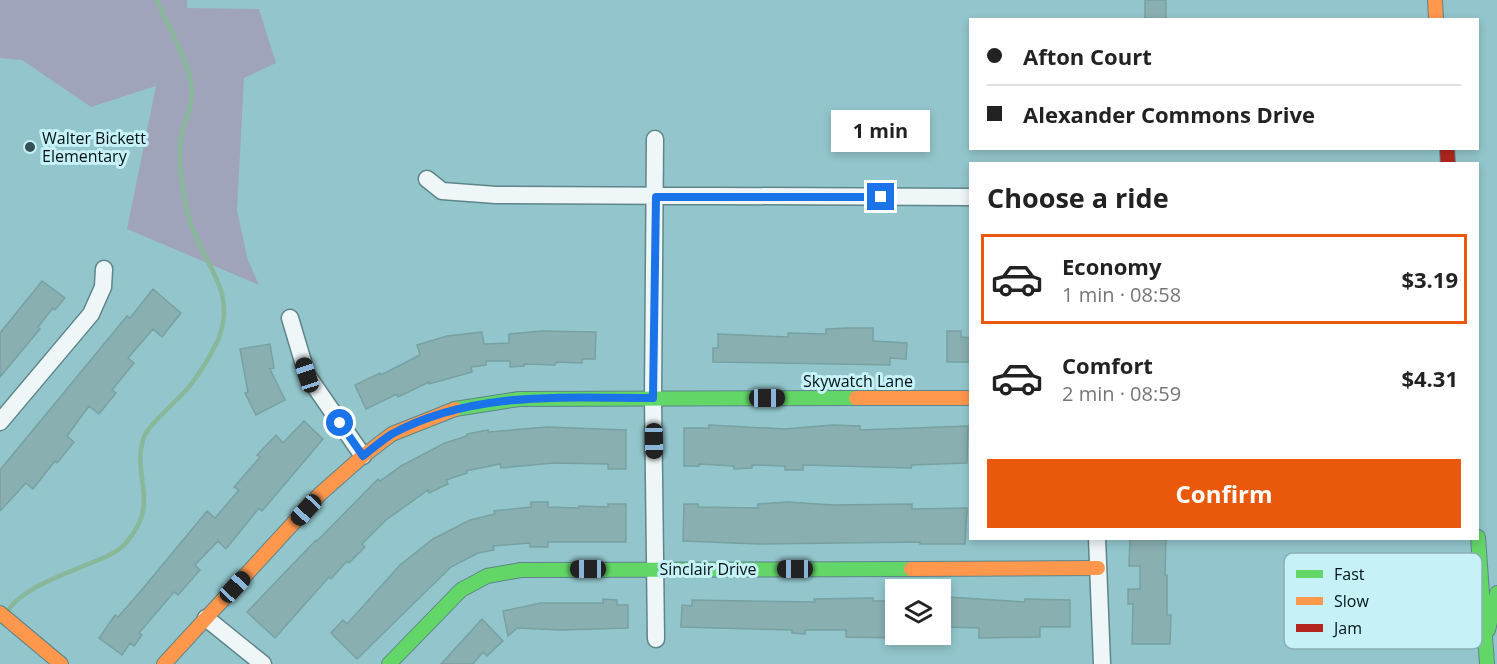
<!DOCTYPE html>
<html lang="en">
<head>
<meta charset="utf-8">
<style>
  body { margin:0; font-family:"Open Sans",sans-serif; background:#f2f2f2; color:#222; height:100vh; display:flex; flex-direction:column; font-size:22px; white-space:nowrap }
  * { box-sizing:border-box; margin:0 }
  p { font-size:20px; color:#767676 }
  .icon { flex:none; width:33px; height:33px; fill:none; stroke:currentColor; stroke-width:2; stroke-linecap:round; stroke-linejoin:round }
  .map { position:relative; flex:1; overflow:hidden }
  .details { position:absolute; left:969px; top:162px; width:510px; height:378px; display:flex; flex-direction:column; background:#fff; border-radius:0px; box-shadow:0 3px 9px #0003 }
  .details>* { flex:none }
  .guide { position:absolute; left:969px; top:18px; width:510px; height:132px; border-radius:0px; box-shadow:0 3px 9px #0003; display:grid; align-content:center; height:132px; padding:0 18px; background:#fff }
  .controls { position:absolute; left:885px; top:579px; display:grid; gap:12px }
  .controls a { display:grid; place-items:center; width:66px; height:66px; border-radius:0px; background:#fff; box-shadow:0 3px 9px #0003; font-size:30px }
  .end { position:absolute; width:27px; height:27px; margin:-14px; border:8px solid #1a73e8; background:#fff; box-shadow:0 0 0 3px #fff }
  .from { border-radius:50% }
  .bubble { position:absolute; height:42px; border-radius:0px; background:#fff; box-shadow:0 3px 9px #0003; font-size:20px; font-weight:700; line-height:42px; text-align:center }
  .car { position:absolute; width:18px; height:36px; margin:-18px -9px; border-radius:8px; box-shadow:0 0 4px 2px #0007; background:linear-gradient(#222 24%,#8ab4d8 0 40%,#222 0 76%,#8ab4d8 0 86%,#222 0) }
  .guide b { display:flex; align-items:center; gap:21px; height:57px; font-size:22px }
  .guide b+b { border-top:2px solid #e0e0e0 }
  .guide i { width:15px; height:15px; background:#222 }
  ul { padding:0; list-style:none }
  li { display:flex; align-items:center; gap:18px; height:90px; margin:0 12px 9px; padding:0 6px; border:3px solid transparent; border-radius:0px }
  li div { flex:1 }
  li b { display:block; font-size:22px }
  li em { font-style:normal; font-weight:700 }
  li.current { border-color:#ea580c }
  li>.icon { width:54px; height:54px; stroke-width:1.5 }
  h2 { padding:0 18px; font-size:27px; line-height:72px }
  .action { display:flex; gap:12px; margin-top:auto; padding:12px 18px }
  .action a { flex:1; height:69px; border-radius:0px; background:#ea580c; color:#fff; font-size:24px; font-weight:700; line-height:69px; text-align:center }
  .map>svg:first-child { display:block }
</style>
</head>
<body>
<div class="map">
<svg width="1497" height="664" viewBox="0 0 1497 664">
  <rect width="100%" height="100%" fill="#92c6cc"/>
  <!-- green -->
  <path fill="#a0a4bb" d="M0,0H187V8L259,9L276,63L244,78L237,211L248,260L259,285L127,229L156,86L91,107L22,60L0,58Z"/>
  <g fill="none" stroke-linecap="round" stroke-linejoin="round">
    <!-- stream -->
    <path stroke="#88b79a" stroke-width="4.5" d="M8,610C24,587 68,573 93,562C104,558 117,553 125,544C163,502 130,477 144,437C148,425 179,399 189,387C199,374 211,355 218,340C238,292 204,265 190,222C184,201 179,167 180,146C180,128 192,110 192,93C191,63 168,28 157,0"/>
  </g>
  <!-- building -->
  <path fill="#89afb1" stroke="#77a1a2" stroke-width="1.5" d="M1145,0H1166V20H1145Z
    M42,281L65,298L55,310L53,308L38,327L40,329L0,377V333Z
    M153,289L181,313L162,337L153,329L128,358L134,363L112,390L116,393L99,414L89,406L67,436L74,442L57,463L55,461L33,489L26,483L0,511V470L127,316L130,318Z
    M848,328H873V341L907,343L906,359L890,358V365L713,362V348H718V334L788,337V333L826,334V329Z
    M542,331L596,332L595,359H582V363L556,362L555,365L524,364V366L510,367V361H486V365L471,367L472,372L429,384V382L398,397L397,394L366,409L355,385L380,373L381,375L420,355L417,345L447,336L482,332L484,344L509,343V334Z
    M947,331H961V337L970,338V362H947Z
    M270,344L274,368L270,369L285,400L256,415L245,393L248,392L240,349Z
    M304,421L323,439L262,511L259,508L226,549L218,541L195,565L200,570L178,595L174,592L139,633L142,635L134,646L130,643L122,655L99,638L115,615L118,617L140,592L207,511L215,518L239,490L234,487L260,457L257,455L276,435L283,443Z
    M709,425L785,429L833,425L860,426V430L968,426L967,463L912,465L911,468L803,465V470H785V466L752,465V468L734,469V466L699,464V466H684V428H709Z
    M547,427L626,430V469H608V464L554,463L501,468L500,464L466,471L467,473L446,480L448,484L429,493L428,490L386,520L362,544L365,547L349,563L347,561L331,579L329,577L275,638L247,612L316,540L317,541L378,479L380,481L401,466L445,443L467,436V434L488,430V432Z
    M531,502H548V507L579,508V506L608,507V504H626V542H548V547H530V543L493,546L494,550L478,553L451,567L357,659L331,633L343,620L347,624L400,565L433,539L470,520L495,514L494,511L531,507Z
    M787,502L833,505L912,504V509L967,508L965,544H920V542L758,544L683,541L684,504H698V507L758,508V504Z
    M1130,538H1166L1165,575H1167V615H1171L1170,644H1132L1133,604H1128V589H1140V566H1129Z
    M948,597L1025,602V599L1070,600V627H1040V637L979,638V628L947,627Z
    M873,598V601H896V638L846,637V630H805V634L792,633V630L681,627L682,605L692,606V600L815,602L814,599Z
    M603,599L617,600V605H628V628L561,630L517,628L508,636L503,611L541,603H603Z
    M482,619L503,641L487,656L483,652L473,664H441Z"/>
  <g fill="none" stroke-linecap="round" stroke-linejoin="round">
    <!-- street casing -->
    <g stroke="#5e8589" stroke-width="19">
      <path id="street" d="M655,139L653,398L656,639
        M427,179L442,191L496,195L970,197
        M290,318L307,375L363,456
        M0,422L91,314L103,287L104,269
        M1097,538L1102,664
        M206,618L263,664"/>
    </g>
    <!-- fast casing -->
    <g stroke="#5e8589" stroke-width="16">
      <path id="fast" d="M455,409L519,399L856,398
        M1478,537L1487,664
        M1488,630L1497,593
        M389,664L461,590L487,576L521,570L911,569"/>
    </g>
    <!-- slow casing -->
    <g stroke="#5e8589" stroke-width="16">
      <path id="slow" d="M1435,0L1436,20
        M856,398H970
        M911,569L1098,568
        M0,613L61,664
        M164,664L320,494L363,456L392,434L455,409"/>
    </g>
    <!-- jam casing -->
    <g stroke="#5e8589" stroke-width="16">
      <path id="jam" d="M1447,148L1448,164"/>
    </g>
    <!-- street -->
    <use href="#street" stroke="#eff6f7" stroke-width="16"/>
    <!-- fast -->
    <use href="#fast" stroke="#63d668" stroke-width="14"/>
    <!-- slow -->
    <use href="#slow" stroke="#ff974d" stroke-width="14"/>
    <!-- jam -->
    <use href="#jam" stroke="#b3261e" stroke-width="14"/>
  </g>
  <g fill="none" stroke-linecap="round" stroke-linejoin="round">
    <!-- route -->
    <path stroke="#1a73e8" stroke-width="8" d="M340,423L363,456C372,449 382,440 392,434C472,390 566,398 653,398L656,197H881"/>
  </g>
  <!-- markers -->
  <circle fill="#345256" stroke="#c6f1f7" stroke-width="2" cx="30" cy="147" r="6"/>
  <g text-anchor="middle" stroke-width="6" stroke-linejoin="round" paint-order="stroke">
    <!-- poi labels -->
    <g font-size="16" fill="#011316" stroke="#c6f1f7" text-anchor="start">
      <text x="42" y="144">Walter Bickett<tspan x="42" dy="18">Elementary</tspan></text>
    </g>
    <!-- street labels -->
    <g font-size="16" fill="#011316" stroke="#c6f1f7">
      <text x="858" y="387">Skywatch Lane</text>
      <text x="708" y="575">Sinclair Drive</text>
    </g>
  </g>
  <!-- legend -->
  <rect x="1284" y="553" width="198" height="96" rx="9" fill="#c6f1f7" stroke="#8baeb4" stroke-width="1.5"/>
  <rect x="1296" y="570" width="27" height="8" fill="#63d668"/>
  <rect x="1296" y="597" width="27" height="8" fill="#ff974d"/>
  <rect x="1296" y="624" width="27" height="8" fill="#b3261e"/>
  <g font-size="16" fill="#011316">
    <text x="1334" y="580">Fast</text>
    <text x="1334" y="607">Slow</text>
    <text x="1334" y="634">Jam</text>
  </g>
</svg>
<div class="controls">
<a><svg class="icon" aria-label="layers" viewBox="0 0 24 24"><path d="M12 4l9 5-9 5-9-5zM3 14l9 5 9-5"/></svg></a>
</div>
<i class="end from" style="left:340px;top:423px"></i>
<i class="end" style="left:881px;top:197px"></i>
<div class="bubble" style="left:831px;top:110px;width:99px">1 min</div>
<i class="car" style="left:307px;top:375px;rotate:342deg"></i>
<i class="car" style="left:767px;top:398px;rotate:90deg"></i>
<i class="car" style="left:654px;top:441px;rotate:179deg"></i>
<i class="car" style="left:306px;top:510px;rotate:223deg"></i>
<i class="car" style="left:588px;top:569px;rotate:270deg"></i>
<i class="car" style="left:795px;top:569px;rotate:270deg"></i>
<i class="car" style="left:235px;top:587px;rotate:43deg"></i>
<div class="guide">
<b><i class="from"></i>Afton Court</b>
<b><i></i>Alexander Commons Drive</b>
</div>
<section class="details">
<h2>Choose a ride</h2>
<ul>
<li class="current"><svg class="icon" aria-label="car" viewBox="0 0 24 24"><path d="M5 17H2v-5l4-1 3-4h7l3 4 3 1v5h-3M9 17h6M6 11h13"/><circle cx="7" cy="17" r="2"/><circle cx="17" cy="17" r="2"/></svg><div><b>Economy</b><p>1 min · 08:58</p></div><em>$3.19</em></li>
<li><svg class="icon" aria-label="car" viewBox="0 0 24 24"><path d="M5 17H2v-5l4-1 3-4h7l3 4 3 1v5h-3M9 17h6M6 11h13"/><circle cx="7" cy="17" r="2"/><circle cx="17" cy="17" r="2"/></svg><div><b>Comfort</b><p>2 min · 08:59</p></div><em>$4.31</em></li>
</ul>
<div class="action"><a>Confirm</a></div>
</section>
</div>
</body>
</html>
